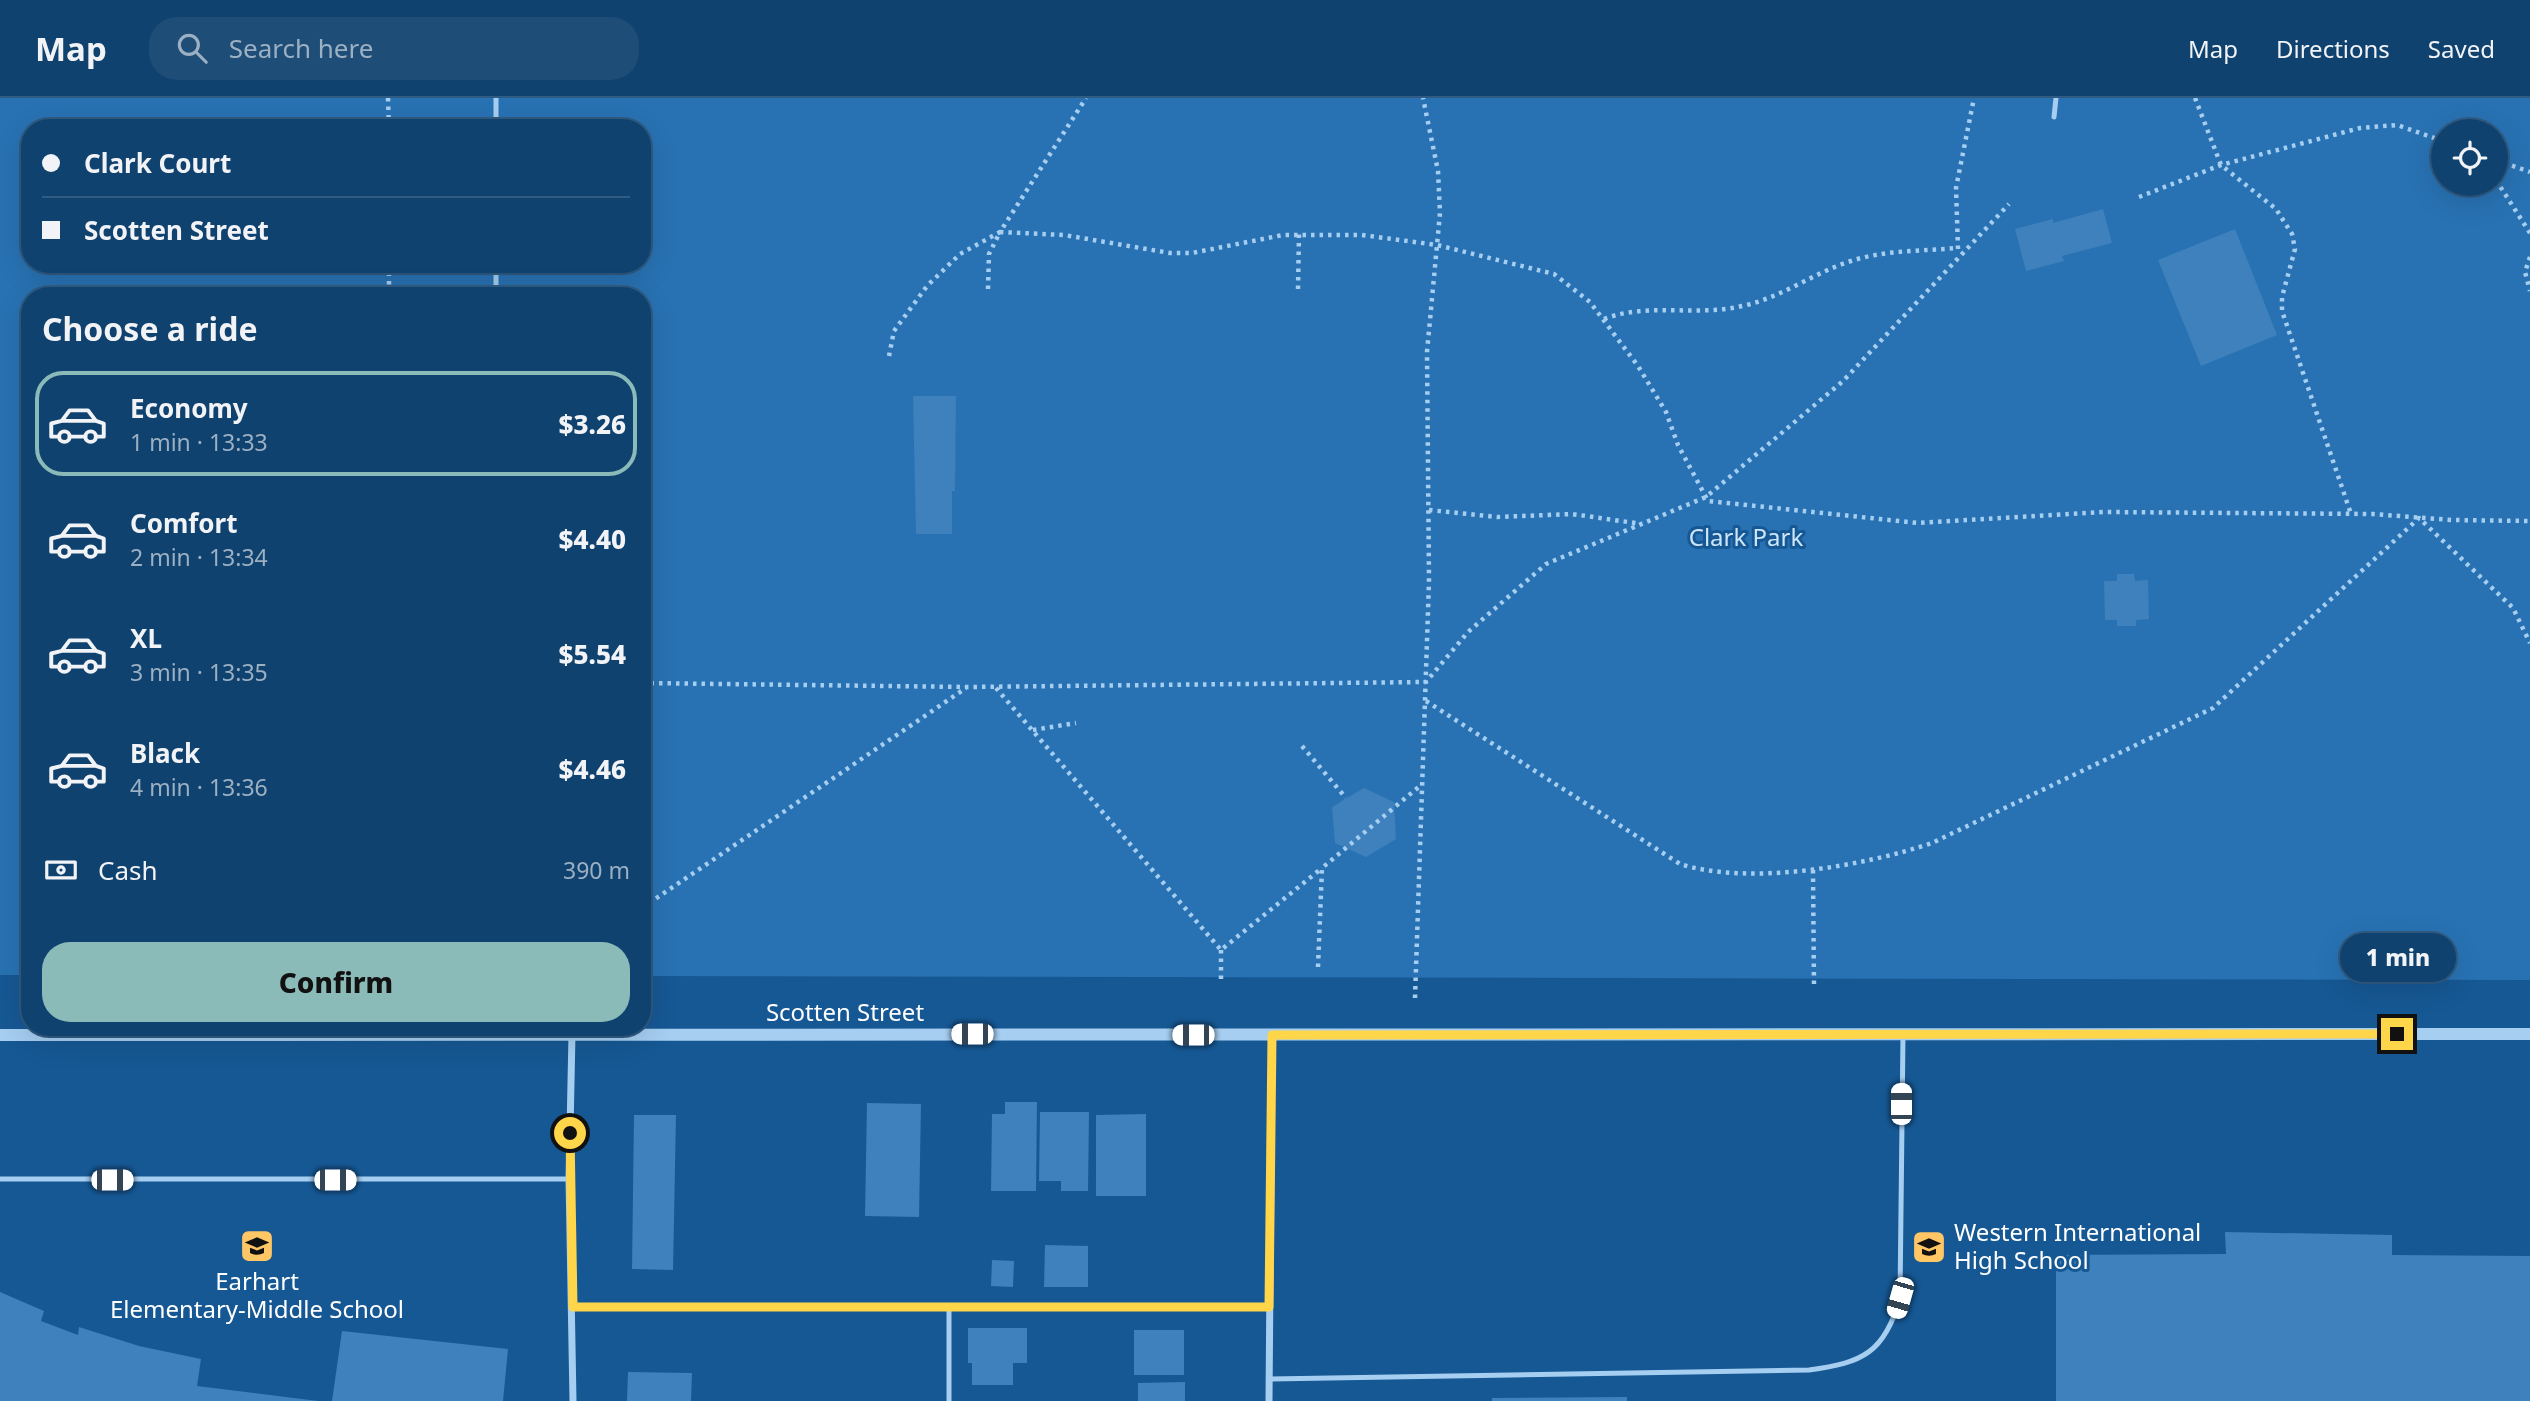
<!DOCTYPE html>
<html lang="en">
<head>
<meta charset="utf-8">
<style>
  body { margin:0; font-family:"Noto Sans",sans-serif; background:#1e4d77; color:#f1f3f6; height:100vh; display:flex; flex-direction:column; font-size:26px; white-space:nowrap }
  * { box-sizing:border-box; margin:0 }
  p { font-size:23px; color:#9cb0c3 }
  .icon { flex:none; width:38px; height:38px; fill:none; stroke:currentColor; stroke-width:2; stroke-linecap:round; stroke-linejoin:round }
  .map { position:relative; flex:1; overflow:hidden }
  .details { position:absolute; left:21px; top:189px; width:630px; height:749px; display:flex; flex-direction:column; background:#10426f; border-radius:28px; box-shadow:0 7px 28px #0002,0 0 0 2px #305b82 }
  .details>* { flex:none }
  .banner { position:absolute; left:21px; top:21px; width:630px; height:154px; border-radius:28px; box-shadow:0 7px 28px #0002,0 0 0 2px #305b82; display:grid; align-content:center; height:154px; padding:0 21px; background:#10426f }
  .fabs { position:absolute; left:2431px; top:21px; display:grid; gap:14px }
  .fabs a { display:grid; place-items:center; width:77px; height:77px; border-radius:50%; background:#10426f; box-shadow:0 7px 28px #0002,0 0 0 2px #305b82; font-size:35px }
  .end { position:absolute; width:32px; height:32px; margin:-16px; border:9px solid #ffd54a; background:#111; box-shadow:0 0 0 4px #111 }
  .from { border-radius:50% }
  .bubble { position:absolute; height:49px; border-radius:24px; background:#10426f; box-shadow:0 7px 28px #0002,0 0 0 2px #305b82; font-size:23px; font-weight:800; line-height:49px; text-align:center }
  .car { position:absolute; width:21px; height:42px; margin:-21px -10px; border-radius:9px; box-shadow:0 0 5px 2px #0007; background:linear-gradient(#fff 24%,#345 0 40%,#fff 0 76%,#345 0 86%,#fff 0) }
  .banner b { display:flex; align-items:center; gap:24px; height:66px; font-size:26px }
  .banner b+b { border-top:2px solid #305b82 }
  .banner i { width:18px; height:18px; background:#f1f3f6 }
  ul { padding:0; list-style:none }
  li { display:flex; align-items:center; gap:21px; height:105px; margin:0 14px 10px; padding:0 7px; border:4px solid transparent; border-radius:28px }
  li div { flex:1 }
  li b { display:block; font-size:26px }
  li em { font-style:normal; font-weight:800 }
  li.current { border-color:#8bbbb9 }
  li>.icon { width:63px; height:63px; stroke-width:1.5 }
  h2 { padding:0 21px; font-size:32px; line-height:84px }
  .pay { display:flex; align-items:center; gap:18px; height:77px; padding:0 21px; font-size:26px }
  .pay p { margin-inline-start:auto }
  .cta { display:flex; gap:14px; margin-top:auto; padding:14px 21px }
  .cta a { flex:1; height:80px; border-radius:28px; background:#8bbbb9; color:#111; font-size:28px; font-weight:800; line-height:80px; text-align:center }
  header { display:flex; align-items:center; gap:42px; box-sizing:border-box; height:98px; padding:0 35px; background:#10426f; border-bottom:2px solid #305b82 }
  header strong { font-size:33px }
  nav { display:flex; gap:38px; margin-inline-start:auto; font-size:24px }
  .search { width:490px; height:63px; background:#1e4d77; display:flex; align-items:center; gap:18px; box-sizing:border-box; padding:0 24px; border-radius:28px; color:#9cb0c3; font-size:26px }
  .map>svg:first-child { display:block }
</style>
</head>
<body>
<header>
<strong>Map</strong>
<div class="search"><svg class="icon" aria-label="search" viewBox="0 0 24 24"><circle cx="10" cy="10" r="6"/><path d="M15 15l6 6"/></svg>Search here</div>
<nav><a>Map</a><a>Directions</a><a>Saved</a></nav>
</header>
<div class="map">
<svg width="2530" height="1303" viewBox="0 0 2530 1303">
  <rect width="100%" height="100%" fill="#165894"/>
  <!-- green -->
  <path fill="#2872b3" fill-rule="evenodd" d="M0,0H2530V882L642,878V198H30V877H0ZM30,30H642V166H30ZM2443,33H2496V86H2443Z"/>
  <!-- building -->
  <path fill="#3e81bc" d="M2103,111L2112,145L2062,158L2064,163L2026,173L2015,131L2053,121V125Z
    M2235,131L2277,237L2201,268L2158,162Z
    M913,298H956L955,393H952V436H916Z
    M2117,476H2134L2135,483L2148,482L2149,521L2136,522V528H2117V522H2105L2104,483H2117Z
    M1364,690L1394,704L1396,741L1366,759L1335,745L1332,709Z
    M1005,1004H1037L1036,1093H991L992,1016H1005Z
    M867,1005L921,1006L919,1119L865,1118Z
    M1040,1014H1089L1088,1093H1061V1083H1039Z
    M1146,1016V1098H1096V1017Z
    M634,1017H676L673,1172L632,1171Z
    M2225,1134L2392,1137V1157L2530,1158V1303H2056V1157L2226,1156Z
    M1045,1147L1088,1148V1189H1044Z
    M992,1162L1014,1163L1013,1189L991,1188Z
    M0,1194L44,1213L41,1223L78,1237L79,1229L139,1248L201,1261L197,1288L318,1303H0Z
    M968,1230H1027V1265H1013V1287H972V1265H968Z
    M1134,1232H1184V1277H1134Z
    M342,1233L508,1251L503,1303H332Z
    M628,1274L692,1275L691,1303H627Z
    M1185,1284V1303H1138V1285Z
    M1627,1299V1303H1492V1300Z"/>
  <g fill="none" stroke-linecap="round" stroke-linejoin="round">
    <!-- path -->
    <path stroke="#a6cef1" stroke-width="4.5" stroke-dasharray="3.5 5" stroke-linecap="butt" d="M388,0L389,30
      M2195,0L2221,67L2276,111L2292,136L2295,151L2282,199V213L2351,416
      M2496,62L2530,74
      M2496,82L2530,135
      M2139,99L2221,67L2360,30L2397,27L2443,43
      M1958,151L1956,90L1974,0
      M2530,159L2525,174L2530,193
      M389,166V198
      M988,191L989,156L1000,134L1064,137L1170,155H1192L1283,137H1362L1437,147L1554,176L1590,204L1638,268L1666,314L1678,347L1708,403L1918,425L2103,414L2373,416L2451,422L2530,423
      M1298,191L1299,136
      M1604,221C1648,204 1697,219 1742,208C1781,200 1813,175 1851,163C1884,152 1923,153 1957,150
      M889,258L894,233L927,188L960,156L1000,134L1086,0
      M1429,412L1497,419L1572,416L1642,426
      M642,585L968,589L1426,584L1468,534L1546,466L1706,399L1843,283L2009,106
      M996,590L1221,852L1322,770
      M1426,603L1680,766C1750,788 1864,768 1932,745L2213,610L2419,420L2513,510L2530,545
      M1033,632L1076,625
      M1302,648L1346,700
      M1813,772L1814,889
      M642,810L966,590
      M1221,852V884
      M1318,869L1322,770L1421,687
      M1415,900L1429,483L1427,254L1440,115L1438,73L1423,0"/>
    <!-- service -->
    <path stroke="#a6cef1" stroke-width="5" d="M2054,19L2056,0
      M496,30V0
      M496,198V166
      M0,1081H569
      M573,1209H1269
      M949,1209V1303
      M1269,1281L1809,1272C1863,1265 1885,1254 1900,1200L1903,937"/>
    <!-- minor -->
    <path stroke="#a6cef1" stroke-width="7" d="M572,936L569,1081L573,1303
      M1269,1303L1272,937"/>
    <!-- tertiary -->
    <path stroke="#a6cef1" stroke-width="12" d="M0,937L2530,936"/>
  </g>
  <g fill="none" stroke-linecap="round" stroke-linejoin="round">
    <!-- route -->
    <path stroke="#ffd54a" stroke-width="9" d="M570,1035L573,1209H1269L1272,937L2397,936"/>
  </g>
  <!-- icons -->
  <defs>
    <g id="school-square" transform="scale(1.75)"><rect x="-9" y="-9" width="18" height="18" rx="4" fill="#ffc666" stroke="#165894"/><path d="M0-5L7-2L0 1L-7-2ZM-4 1L0 2.5L4 1V4Q0 6-4 4Z" fill="#111"/></g>
  </defs>
  <g fill-rule="evenodd">
    <use href="#school-square" x="257" y="1148"/>
    <use href="#school-square" x="1929" y="1149"/>
  </g>
  <g text-anchor="middle" stroke-width="6" stroke-linejoin="round" paint-order="stroke">
    <!-- park labels -->
    <g font-size="24" fill="#cde6fc" stroke="#165894">
      <text x="1746" y="448">Clark Park</text>
    </g>
    <!-- street labels -->
    <g font-size="24" fill="#fff" stroke="#165894">
      <text x="845" y="923">Scotten Street</text>
    </g>
    <!-- poi labels -->
    <g font-size="24" fill="#fff" stroke="#165894" text-anchor="start">
      <text x="1954" y="1143">Western International<tspan x="1954" dy="28">High School</tspan></text>
      <text x="257" y="1192" text-anchor="middle">Earhart<tspan x="257" dy="28">Elementary-Middle School</tspan></text>
    </g>
  </g>
</svg>
<div class="fabs">
<a><svg class="icon" aria-label="locate" viewBox="0 0 24 24"><circle cx="12" cy="12" r="6"/><path d="M12 2v4M12 18v4M2 12h4M18 12h4"/></svg></a>
</div>
<i class="end from" style="left:570px;top:1035px"></i>
<i class="end" style="left:2397px;top:936px"></i>
<div class="bubble" style="left:2340px;top:835px;width:116px">1 min</div>
<i class="car" style="left:972px;top:936px;rotate:270deg"></i>
<i class="car" style="left:1193px;top:937px;rotate:270deg"></i>
<i class="car" style="left:1901px;top:1006px;rotate:0deg"></i>
<i class="car" style="left:112px;top:1082px;rotate:90deg"></i>
<i class="car" style="left:335px;top:1082px;rotate:90deg"></i>
<i class="car" style="left:1900px;top:1200px;rotate:196deg"></i>
<div class="banner">
<b><i class="from"></i>Clark Court</b>
<b><i></i>Scotten Street</b>
</div>
<section class="details">
<h2>Choose a ride</h2>
<ul>
<li class="current"><svg class="icon" aria-label="car" viewBox="0 0 24 24"><path d="M5 17H2v-5l4-1 3-4h7l3 4 3 1v5h-3M9 17h6M6 11h13"/><circle cx="7" cy="17" r="2"/><circle cx="17" cy="17" r="2"/></svg><div><b>Economy</b><p>1 min · 13:33</p></div><em>$3.26</em></li>
<li><svg class="icon" aria-label="car" viewBox="0 0 24 24"><path d="M5 17H2v-5l4-1 3-4h7l3 4 3 1v5h-3M9 17h6M6 11h13"/><circle cx="7" cy="17" r="2"/><circle cx="17" cy="17" r="2"/></svg><div><b>Comfort</b><p>2 min · 13:34</p></div><em>$4.40</em></li>
<li><svg class="icon" aria-label="car" viewBox="0 0 24 24"><path d="M5 17H2v-5l4-1 3-4h7l3 4 3 1v5h-3M9 17h6M6 11h13"/><circle cx="7" cy="17" r="2"/><circle cx="17" cy="17" r="2"/></svg><div><b>XL</b><p>3 min · 13:35</p></div><em>$5.54</em></li>
<li><svg class="icon" aria-label="car" viewBox="0 0 24 24"><path d="M5 17H2v-5l4-1 3-4h7l3 4 3 1v5h-3M9 17h6M6 11h13"/><circle cx="7" cy="17" r="2"/><circle cx="17" cy="17" r="2"/></svg><div><b>Black</b><p>4 min · 13:36</p></div><em>$4.46</em></li>
</ul>
<div class="pay"><svg class="icon" aria-label="cash" viewBox="0 0 24 24"><path d="M3 7h18v10H3z"/><circle cx="12" cy="12" r="2"/></svg>Cash<p>390 m</p></div>
<div class="cta"><a>Confirm</a></div>
</section>
</div>
</body>
</html>
